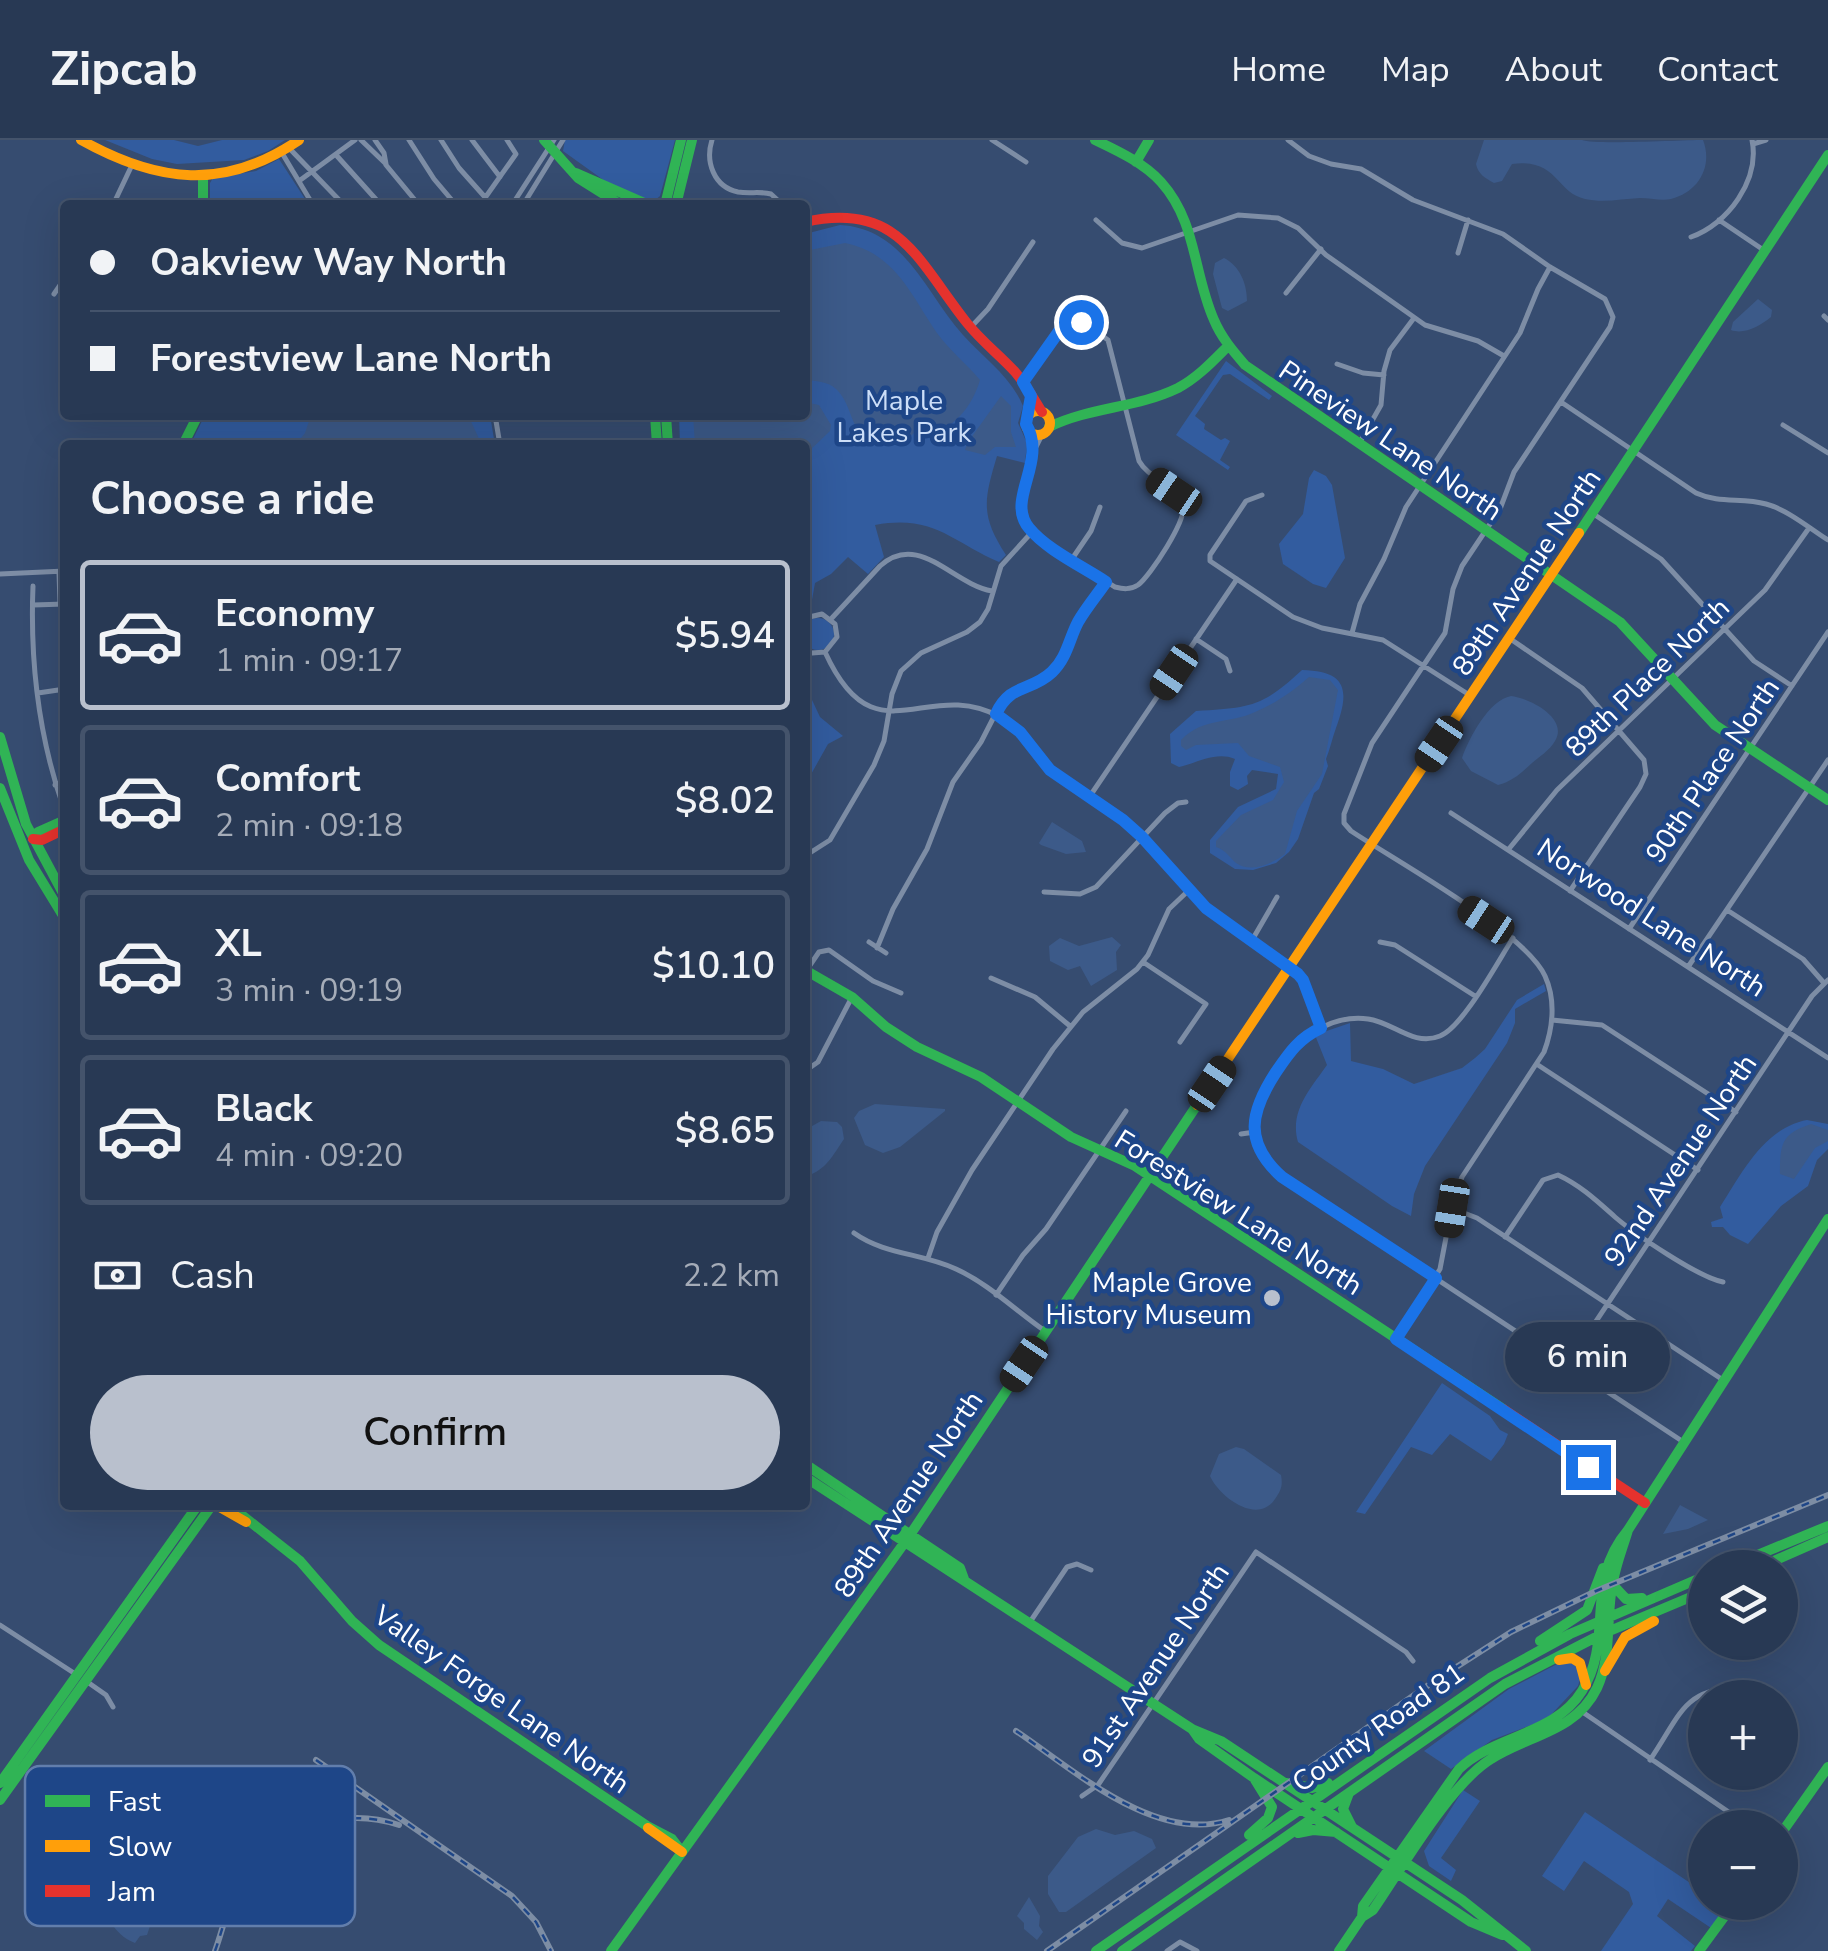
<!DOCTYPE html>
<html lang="en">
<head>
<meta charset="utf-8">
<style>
  body { margin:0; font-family:"Nunito Sans",sans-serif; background:#34445e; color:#f1f3f6; height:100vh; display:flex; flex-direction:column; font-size:38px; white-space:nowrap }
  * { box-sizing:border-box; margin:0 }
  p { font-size:32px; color:#a5acb8 }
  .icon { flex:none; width:55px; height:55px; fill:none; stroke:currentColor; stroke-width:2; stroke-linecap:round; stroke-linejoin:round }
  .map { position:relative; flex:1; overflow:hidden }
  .side { position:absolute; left:60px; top:300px; width:750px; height:1070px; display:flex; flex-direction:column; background:#283954; border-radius:10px; box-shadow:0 10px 40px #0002,0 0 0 2px #44536b }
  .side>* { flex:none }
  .hud { position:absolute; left:60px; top:60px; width:750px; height:220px; border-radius:10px; box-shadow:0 10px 40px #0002,0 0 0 2px #44536b; display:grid; align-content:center; height:220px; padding:0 30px; background:#283954 }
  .buttons { position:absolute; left:1688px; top:1410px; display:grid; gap:20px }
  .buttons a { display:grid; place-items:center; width:110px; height:110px; border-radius:50%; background:#283954; box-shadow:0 10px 40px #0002,0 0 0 2px #44536b; font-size:50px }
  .end { position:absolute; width:45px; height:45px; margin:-22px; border:12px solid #1a73e8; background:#fff; box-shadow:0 0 0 5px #fff }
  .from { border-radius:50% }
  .bubble { position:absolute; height:70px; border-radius:35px; background:#283954; box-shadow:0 10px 40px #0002,0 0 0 2px #44536b; font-size:32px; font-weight:600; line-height:70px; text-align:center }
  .car { position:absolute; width:30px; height:60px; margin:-30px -15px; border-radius:12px; box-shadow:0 0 8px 2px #0007; background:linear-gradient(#222 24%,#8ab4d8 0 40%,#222 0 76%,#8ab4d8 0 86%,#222 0) }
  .hud b { display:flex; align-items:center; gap:35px; height:95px; font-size:38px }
  .hud b+b { border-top:2px solid #44536b }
  .hud i { width:25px; height:25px; background:#f1f3f6 }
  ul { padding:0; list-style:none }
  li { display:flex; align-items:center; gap:30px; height:150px; margin:0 20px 15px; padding:0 10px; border:5px solid #44536b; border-radius:10px }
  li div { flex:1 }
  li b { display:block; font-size:38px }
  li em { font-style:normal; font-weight:600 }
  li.active { border-color:#b9c0cd }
  li>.icon { width:90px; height:90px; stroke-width:1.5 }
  h2 { padding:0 30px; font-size:45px; line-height:120px }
  .pay { display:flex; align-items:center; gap:25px; height:110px; padding:0 30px; font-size:38px }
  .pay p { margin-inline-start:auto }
  .action { display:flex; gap:20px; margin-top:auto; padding:20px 30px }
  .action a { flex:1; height:115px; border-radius:60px; background:#b9c0cd; color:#111; font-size:40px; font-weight:600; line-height:115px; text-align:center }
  header { display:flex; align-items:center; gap:60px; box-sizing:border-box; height:140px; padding:0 50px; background:#283954; border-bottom:2px solid #44536b }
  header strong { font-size:48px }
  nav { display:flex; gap:55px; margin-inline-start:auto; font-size:35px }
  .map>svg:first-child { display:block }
</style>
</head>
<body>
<header>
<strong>Zipcab</strong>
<nav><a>Home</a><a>Map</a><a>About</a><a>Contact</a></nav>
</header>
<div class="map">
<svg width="1828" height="1811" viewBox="0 0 1828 1811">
  <rect width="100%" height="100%" fill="#364c70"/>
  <!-- green -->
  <path fill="#325c9f" d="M105,0H174L198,6L222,0H285L268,11L244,20L177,24L152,19Z
    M565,0H675L660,56L654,61H648L609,44L563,11Z
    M279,19L309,65H210V43L213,38L256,31Z
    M840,85C906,89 925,153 963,195C984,218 1011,237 1023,266L1018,283L1027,303L1025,323L997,316C984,360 980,375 1006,415L999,422C952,402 934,374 875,385L884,417L868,434L848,417L831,434L815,443L810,471L805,473L808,445H805V305H680L679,275H805V94Z
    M1226,221L1272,256L1269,260L1230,234L1223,235L1195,276L1205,284L1204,289L1221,300L1225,298L1230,301L1220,320L1230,327L1228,330L1176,295Z
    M205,275H490L495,305H190Z
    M1314,330L1326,336L1332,345L1345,418L1326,448L1313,444L1283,424L1279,404L1303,374L1309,338Z
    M802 494a16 16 0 1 1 32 0a16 16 0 1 1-32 0Z
    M1302,530C1347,531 1350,550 1336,588C1332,599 1330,609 1326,619L1328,626L1319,649L1314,653L1298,699L1289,712L1276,723L1253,730L1235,729L1210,713V700L1238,667L1276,649L1278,634L1252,630L1247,636L1248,644L1238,650L1230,646V632L1235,619C1216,611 1197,623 1179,627L1171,623L1170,594L1196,571C1249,567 1260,569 1302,530Z
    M805,545L820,577L843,596L828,604L805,645Z
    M1544,844L1546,851L1515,869V883L1507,903L1425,1026L1414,1054L1411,1076L1392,1066L1298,1002C1289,971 1311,948 1327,925L1315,895L1350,883L1351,921L1383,929L1414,944L1462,928L1475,918L1485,909L1517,860Z
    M1807,980L1828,984V1009L1817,1020L1808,1046L1781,1066L1748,1104L1730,1095L1723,1087H1712L1711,1082L1723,1078L1720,1067C1742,1033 1764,988 1807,980Z
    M1442,1243L1490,1276L1500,1290L1508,1294L1504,1304L1491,1321L1450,1294L1432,1315L1411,1307L1365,1374L1356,1372Z
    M1561,1522L1577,1524L1581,1536L1578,1546L1547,1579L1492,1600L1451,1629L1424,1611L1509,1549Z
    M1463,1650L1480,1661L1441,1718L1456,1730L1451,1741L1429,1726L1424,1711Z
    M1585,1672L1705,1753V1762L1719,1763L1726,1767L1711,1788L1668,1759L1657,1776L1695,1806L1691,1811H1601L1633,1764L1629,1752L1584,1721L1564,1751L1542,1736Z"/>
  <!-- water -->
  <path fill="#3c5a89" d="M1484,0H1582C1594,5 1682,0 1703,0C1713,26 1699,52 1671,59C1661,61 1650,58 1640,58C1622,59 1603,63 1585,59C1556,53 1558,18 1512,24L1502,41L1494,43C1485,38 1478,34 1476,24Z
    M845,103C895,113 911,155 937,193C950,211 966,223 980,240C972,268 948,299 915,292C907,301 898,304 886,304C849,306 856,267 836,249C827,241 816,241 805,240V111Z
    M1224,118C1240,126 1247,144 1247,161L1228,171L1222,168L1213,134L1215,123Z
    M1758,159L1772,170L1771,177C1760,186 1744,195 1731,190L1733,182Z
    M1001,256L1011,266V292L1016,307H995L985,315L965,310L968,302Z
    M805,262L819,265L831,285L830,291L805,315V305H695L693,275H805Z
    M311,275H468L482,305H295L305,293Z
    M1309,537L1330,540L1338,550L1322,634L1297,671L1285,714C1273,723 1251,734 1236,723C1228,716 1227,711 1216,707V701L1241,675L1273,660L1284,642L1280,627L1249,616L1238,603L1196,605L1186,610L1181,606V600C1203,577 1230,584 1255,572C1276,563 1292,552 1309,537Z
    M1511,556C1529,558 1569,578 1555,601C1550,610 1539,617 1532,623C1521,633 1513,641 1498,645L1471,631L1462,618C1469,598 1489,560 1511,556Z
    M1052,682L1082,701L1086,712L1066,714L1041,705L1039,703Z
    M1112,797L1121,805L1116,812L1117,830L1091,846L1080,826L1068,830L1050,821L1049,806L1060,798L1079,806Z
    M875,964L945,969V971L900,1007L883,1013L865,1005L854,978L859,971Z
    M821,981L837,982L842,987L844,999C833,1015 825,1032 805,1036V990Z
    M1811,984L1828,990V1001L1815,1008L1794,1039L1780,1034C1780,1004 1781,994 1811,984Z
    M1236,1307L1244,1309L1281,1335C1283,1346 1281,1350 1275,1359C1258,1385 1220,1358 1210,1336L1219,1314Z
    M1680,1365L1708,1380L1688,1389L1663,1394Z
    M199,1676L207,1679L210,1687L221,1689L220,1702L216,1705L202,1702C190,1710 183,1721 172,1728C152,1742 119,1729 113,1760L117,1764L141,1756L156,1768L147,1795L140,1796L135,1803C107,1793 114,1766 79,1773L59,1763L62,1747C82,1728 108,1716 110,1685L117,1684L126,1697C141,1699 145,1690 158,1687C174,1685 186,1686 199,1676Z
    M1096,1689L1115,1695L1134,1691L1152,1699L1156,1708L1066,1772H1059L1048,1754V1736L1078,1697Z
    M1029,1757L1040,1776L1039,1786L1043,1792L1037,1800L1024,1789V1783L1017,1776Z"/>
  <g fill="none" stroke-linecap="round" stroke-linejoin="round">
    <!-- street -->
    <path stroke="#7d8da5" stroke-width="5" d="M361,0L386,24L384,13L375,0
      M409,0L434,39L456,65
      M441,0L459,28L492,65
      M472,0L500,37
      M712,0C705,22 714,47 738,52C750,54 760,51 771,54L783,65
      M992,0L1026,22
      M1288,0L1309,16L1331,24L1361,29L1413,60L1503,94L1550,127L1605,159L1613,177L1610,187L1514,332L1500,369L1462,426L1453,449L1445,493L1372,603L1344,674V683L1351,691C1396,721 1525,792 1545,836C1556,860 1553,888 1544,912L1462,1037L1453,1061L1440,1129L1397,1199
      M1753,4L1766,0
      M289,8L344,65
      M282,13L313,65
      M337,16L381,65
      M386,25L419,65
      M299,41L355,0
      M113,65L132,25
      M480,65L516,14L507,0
      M512,65L554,0
      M523,65L563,0
      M1096,80L1122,103L1142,108L1238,75L1278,78L1298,88L1326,115L1425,185L1478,201L1504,216
      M1719,80L1765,111
      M1691,97C1728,84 1760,40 1752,0
      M1458,113L1468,80
      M1286,153L1321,109
      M54,154L65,138
      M1824,176L1828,180
      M971,187L988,169L1033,102
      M1337,224L1363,233L1384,235
      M1023,243C1038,222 1054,180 1083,182L1108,200L1139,321C1149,339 1177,346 1183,364C1188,379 1150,436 1138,445C1130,450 1123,449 1115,447C1093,434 1026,398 1021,374C1017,355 1031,330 1034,311
      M1561,262L1696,353C1720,364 1742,357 1766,364C1788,370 1809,388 1828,400
      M495,275L500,305
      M1783,285L1828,313
      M1032,293L1034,311L1043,293
      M1360,302L1381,265L1384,231L1390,210L1414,178
      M1262,355L1246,361L1210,415V421L1293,477L1322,488L1383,500L1471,556
      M1592,373L1661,419L1754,521L1792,546
      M1072,419L1091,391L1100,367
      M59,432L60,464
      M0,434L65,431
      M33,446C30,520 39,598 64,669
      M33,465L65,464
      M805,478L822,474L835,484L837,497L825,512
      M831,479L880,426C919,391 952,444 992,451
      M1352,493L1360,464L1384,419L1406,367L1520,193L1538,149L1550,127
      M1509,498L1582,548L1644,620L1646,634L1640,647L1570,751
      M1196,499L1226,519L1230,531
      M805,510L812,513L825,512
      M825,512C875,622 926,536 1000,577C1024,590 1031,615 1052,631C1076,650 1104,663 1127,683C1152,705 1170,734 1194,757C1224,787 1262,810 1298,834L1303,840L1321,888
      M38,553L65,549
      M55,645L65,642
      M1090,656L1237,439
      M1451,673L1828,918
      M1508,710L1557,650L1765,450L1809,388
      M805,716L830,700L874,625L884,601L892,554L901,531L921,513L967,492L980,482L988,469L1001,426L1032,392
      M1044,752L1080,754L1096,747L1165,673L1178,663L1186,662
      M1727,770L1803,819L1824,843
      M1629,789L1828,492
      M869,802L886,813
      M1251,802L1277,757
      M1380,802L1395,805L1475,856
      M877,808L893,769L927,709L953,642L981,602L1002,561L1014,550L1038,541L1058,526L1068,510L1077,484L1106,442
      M1143,822L1206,864L1180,902
      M1688,827L1828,620
      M806,831L819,812L829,810L873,841L901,853
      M991,838L1035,857L1070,886
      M1552,880L1602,885L1736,972
      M1538,925L1698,1030
      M805,931L818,922L852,857
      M1255,992L1265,1019L1282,1037L1685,1303
      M1241,994L1255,992C1255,938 1309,871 1368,879C1393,882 1413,907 1440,896C1463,887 1498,821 1513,798
      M1451,1068L1477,1078L1723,1240
      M854,1093C885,1115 922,1113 956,1129C989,1144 1016,1171 1045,1191
      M1505,1097L1543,1040L1558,1035C1580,1045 1597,1061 1615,1077C1636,1095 1698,1137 1723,1142
      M928,1118L937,1092L972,1030L1053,909L1083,872L1137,829L1148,815L1169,769L1188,751
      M996,1155L1023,1115L1046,1089L1126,971
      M1567,1225L1812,856L1828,840
      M1578,1351L1577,1343L1588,1327
      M1030,1482L1067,1427L1077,1424L1091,1430
      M0,1485L77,1535
      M86,1541L106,1555L113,1567
      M1581,1571L1752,1688
      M1650,1620C1683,1571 1683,1548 1747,1546
      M1082,1656L1098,1645L1256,1412L1406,1512L1413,1521
      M1167,1811L1180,1802L1197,1811"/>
    <!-- fast -->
    <path stroke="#30b455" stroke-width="10" d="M544,0L578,38L621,65
      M1095,0C1118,11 1144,23 1161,42C1197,82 1193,133 1214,180C1221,197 1233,211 1245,225L1620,482L1715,585L1828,660
      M1136,22L1149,0
      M576,33L649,65
      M203,35V65
      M665,65L681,0
      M676,65L692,0
      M655,275L657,305
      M666,275L668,305
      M1049,287C1090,267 1137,268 1178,248C1197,238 1212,222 1227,207
      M183,305L198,275
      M1579,393L1828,15
      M0,597L26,684L65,757
      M0,648L29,720L65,779
      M33,699L38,692L65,680
      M805,830L852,857L886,887L917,907L981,937L1071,997L1135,1026L1503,1269
      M805,1324L960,1428L964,1439
      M805,1337L1192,1589L1199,1599L1254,1638L1471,1782L1502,1795
      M229,1365L300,1421L352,1481L379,1505L647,1686L672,1699L682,1712
      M1726,1428L1828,1386
      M1758,1428L1828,1397
      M1612,1444L1626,1459L1642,1458
      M1540,1501L1587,1470L1603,1428
      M1192,1589L1221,1601L1462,1760L1526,1811
      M0,1643L198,1365
      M1286,1643L1312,1648L1328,1643
      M1349,1653L1343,1669L1352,1687
      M0,1660L212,1365
      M1298,1693L1313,1690L1336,1692
      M1249,1695L1268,1678L1272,1667L1254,1638
      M1780,1695L1828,1627
      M1362,1777L1373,1770C1402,1728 1450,1644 1491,1619C1528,1595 1576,1592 1597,1548C1613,1513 1605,1478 1613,1442C1616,1424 1623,1407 1628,1390L1828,1079
      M611,1811L910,1395L1197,965
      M1096,1811L1490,1538L1570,1494L1705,1436
      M1122,1811L1505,1544L1600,1495L1705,1451
      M1339,1811L1362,1777L1363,1766L1459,1629C1494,1595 1555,1595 1582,1551C1615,1498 1583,1443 1628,1390
      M1699,1811L1735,1762"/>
    <!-- slow -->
    <path stroke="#ff9f0a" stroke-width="10" d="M81,0C158,43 224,51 299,0
      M1026 283a12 12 0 1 1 24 0a12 12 0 1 1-24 0Z
      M1197,965L1579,393
      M216,1365L246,1382
      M1559,1520L1572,1518L1580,1523L1586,1545
      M1605,1531L1625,1497L1654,1481
      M648,1688L682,1712"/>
    <!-- jam -->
    <path stroke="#e5322d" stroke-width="10" d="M805,82C899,61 917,120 967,183C982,202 1001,216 1016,233C1026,245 1034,259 1042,272
      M33,699L42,700L65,689
      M1503,1269L1645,1363"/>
    <!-- rail casing -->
    <g stroke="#7d8da4" stroke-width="6">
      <path id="rail" d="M1016,1591C1074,1630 1156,1704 1229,1680
        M316,1620L512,1756L536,1782L551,1811
        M215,1811C223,1789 227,1766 239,1746C271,1691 338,1665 399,1685
        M1047,1811L1430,1544L1511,1492L1596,1451L1828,1355"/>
    </g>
    <!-- rail -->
    <use href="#rail" stroke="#1e4688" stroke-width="2.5" stroke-dasharray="8" stroke-linecap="butt"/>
  </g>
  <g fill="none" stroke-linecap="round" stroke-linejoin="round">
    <!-- route -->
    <path stroke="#1a73e8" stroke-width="12" d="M1081,182L1062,187L1023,242L1031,256L1026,284C1048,323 1005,359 1029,388C1047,410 1082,426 1106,442C1097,455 1086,468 1078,482C1069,499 1067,518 1052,532C1031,552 1010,543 996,574L1020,592L1050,630L1123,680L1142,697L1206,768L1298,834L1303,840L1321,888C1299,898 1289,913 1276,932C1250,972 1243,1002 1282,1037L1436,1138L1396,1199L1588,1327"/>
  </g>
  <!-- markers -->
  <circle fill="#b9c0cd" stroke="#1e4688" stroke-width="4" cx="1272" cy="1158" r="10"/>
  <g text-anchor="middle" stroke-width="9" stroke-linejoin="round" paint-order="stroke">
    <!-- park labels -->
    <g font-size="28" fill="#ccdef8" stroke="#1e4688">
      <text x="904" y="270">Maple<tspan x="904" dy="32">Lakes Park</tspan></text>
    </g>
    <!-- street labels -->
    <g font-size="28" fill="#fff" stroke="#1e4688">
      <text transform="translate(1391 300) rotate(34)" y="10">Pineview Lane North</text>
      <text transform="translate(1526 432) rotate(-56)" y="10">89th Avenue North</text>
      <text transform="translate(1647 537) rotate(-44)" y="10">89th Place North</text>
      <text transform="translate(1712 630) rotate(-56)" y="10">90th Place North</text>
      <text transform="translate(1652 777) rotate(33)" y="10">Norwood Lane North</text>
      <text transform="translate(1680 1020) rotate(-56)" y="10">92nd Avenue North</text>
      <text transform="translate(1239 1072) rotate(32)" y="10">Forestview Lane North</text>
      <text transform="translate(908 1354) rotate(-56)" y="10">89th Avenue North</text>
      <text transform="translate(1155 1525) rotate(-56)" y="10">91st Avenue North</text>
      <text transform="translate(502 1559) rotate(35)" y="10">Valley Forge Lane North</text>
      <text transform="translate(1378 1587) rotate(-35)" y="10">County Road 81</text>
    </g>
    <!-- poi labels -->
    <g font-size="28" fill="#fff" stroke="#1e4688" text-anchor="end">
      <text x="1252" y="1152">Maple Grove<tspan x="1252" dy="32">History Museum</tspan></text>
    </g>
  </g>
  <!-- legend -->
  <rect x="25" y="1626" width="330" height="160" rx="15" fill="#1e4688" stroke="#627eac" stroke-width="2.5"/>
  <rect x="45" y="1655" width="45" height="12" fill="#30b455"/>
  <rect x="45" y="1700" width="45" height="12" fill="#ff9f0a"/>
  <rect x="45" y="1745" width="45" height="12" fill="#e5322d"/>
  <g font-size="28" fill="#fff">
    <text x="108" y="1671">Fast</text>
    <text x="108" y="1716">Slow</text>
    <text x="108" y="1761">Jam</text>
  </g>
</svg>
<div class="buttons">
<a><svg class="icon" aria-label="layers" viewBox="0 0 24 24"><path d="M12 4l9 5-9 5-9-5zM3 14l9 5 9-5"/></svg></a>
<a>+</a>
<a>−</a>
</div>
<i class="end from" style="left:1081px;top:182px"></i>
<i class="end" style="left:1588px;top:1327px"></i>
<div class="bubble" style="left:1505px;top:1182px;width:165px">6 min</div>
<i class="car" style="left:1174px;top:352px;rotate:304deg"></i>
<i class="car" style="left:1174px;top:532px;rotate:214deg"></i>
<i class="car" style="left:1439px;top:604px;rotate:214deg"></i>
<i class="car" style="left:1486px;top:780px;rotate:303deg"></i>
<i class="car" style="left:1212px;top:944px;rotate:34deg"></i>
<i class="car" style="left:1452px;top:1068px;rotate:189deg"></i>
<i class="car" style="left:1024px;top:1224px;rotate:214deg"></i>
<div class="hud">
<b><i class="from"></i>Oakview Way North</b>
<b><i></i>Forestview Lane North</b>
</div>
<section class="side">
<h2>Choose a ride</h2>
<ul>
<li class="active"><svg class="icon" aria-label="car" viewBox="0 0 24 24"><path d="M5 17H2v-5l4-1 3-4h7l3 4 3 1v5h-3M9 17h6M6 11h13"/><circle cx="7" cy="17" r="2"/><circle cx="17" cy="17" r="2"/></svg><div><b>Economy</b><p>1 min · 09:17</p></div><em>$5.94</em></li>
<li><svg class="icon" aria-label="car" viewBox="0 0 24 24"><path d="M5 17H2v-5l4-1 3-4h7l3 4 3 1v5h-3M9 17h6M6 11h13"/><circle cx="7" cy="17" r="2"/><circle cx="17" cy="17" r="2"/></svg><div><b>Comfort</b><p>2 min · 09:18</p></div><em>$8.02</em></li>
<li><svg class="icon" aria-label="car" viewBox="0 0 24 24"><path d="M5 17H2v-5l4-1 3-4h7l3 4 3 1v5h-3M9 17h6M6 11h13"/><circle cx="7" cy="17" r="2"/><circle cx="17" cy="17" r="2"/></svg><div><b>XL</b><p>3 min · 09:19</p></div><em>$10.10</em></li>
<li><svg class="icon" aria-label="car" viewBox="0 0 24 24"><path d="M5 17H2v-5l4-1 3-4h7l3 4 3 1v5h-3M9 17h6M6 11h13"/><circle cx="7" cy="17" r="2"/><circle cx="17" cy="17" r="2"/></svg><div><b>Black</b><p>4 min · 09:20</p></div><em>$8.65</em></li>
</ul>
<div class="pay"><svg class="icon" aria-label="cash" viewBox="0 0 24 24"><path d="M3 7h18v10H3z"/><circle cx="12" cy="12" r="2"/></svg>Cash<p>2.2 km</p></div>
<div class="action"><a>Confirm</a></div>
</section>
</div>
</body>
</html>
